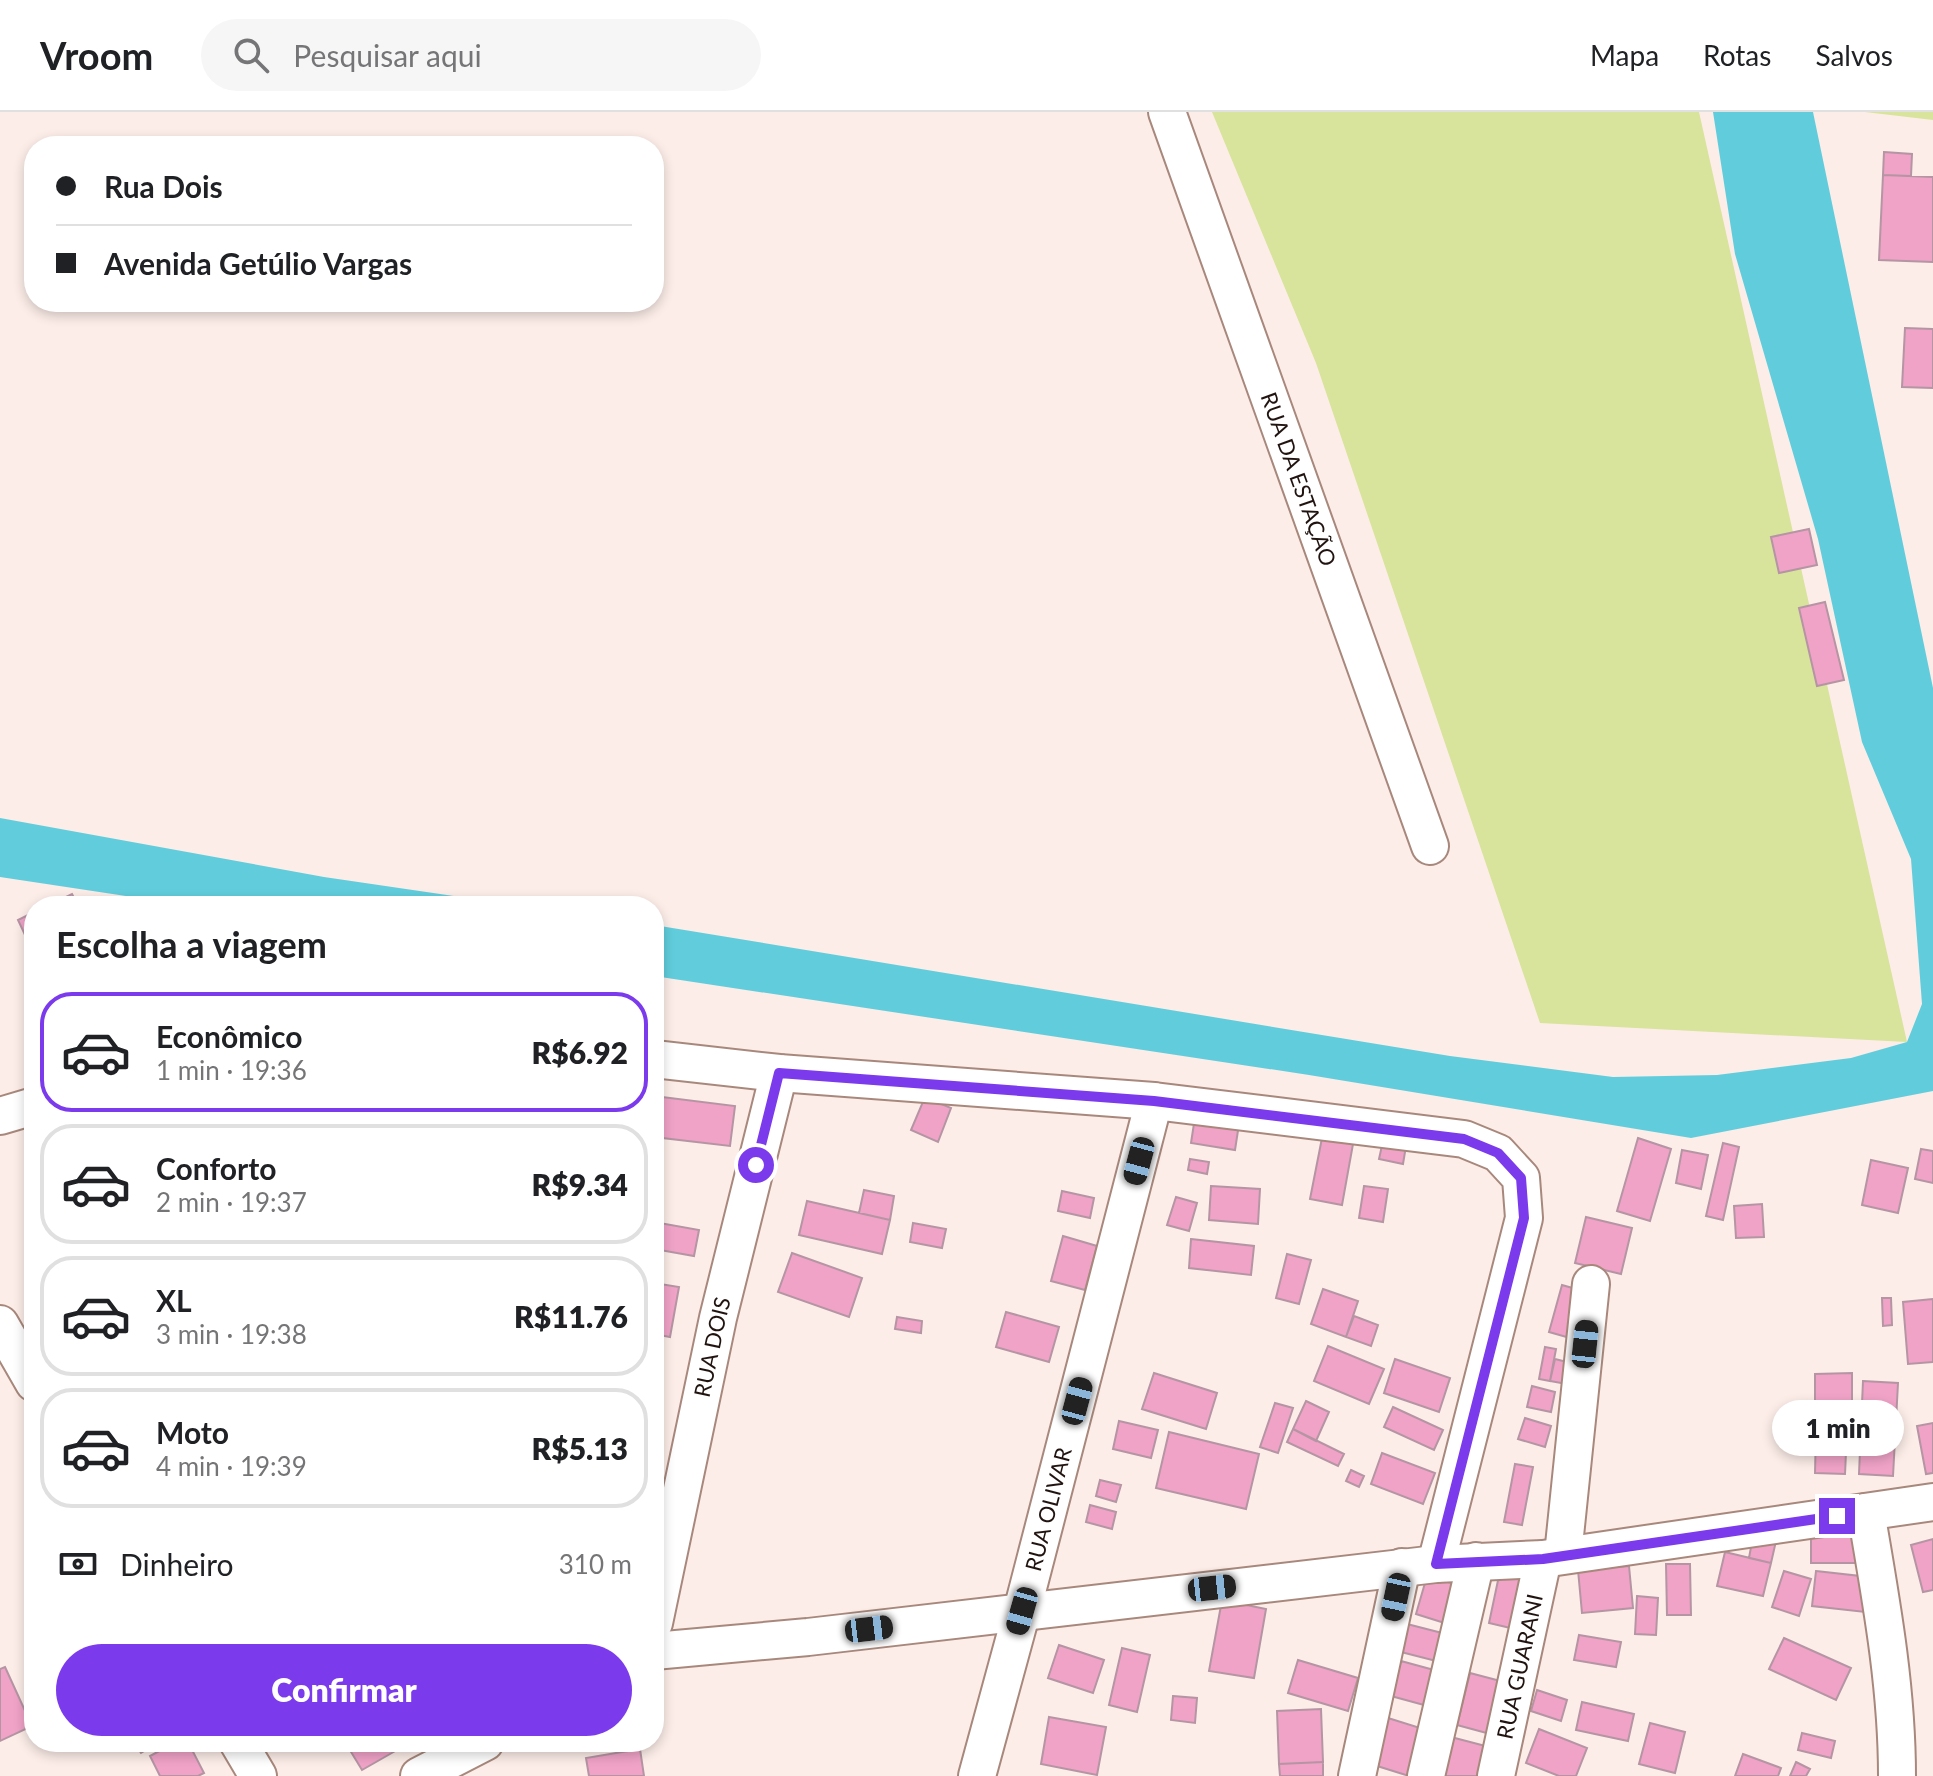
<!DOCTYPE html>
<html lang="pt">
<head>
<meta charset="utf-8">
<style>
  body { margin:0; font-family:Lato,sans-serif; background:#f6f6f6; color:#202124; height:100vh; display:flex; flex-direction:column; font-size:30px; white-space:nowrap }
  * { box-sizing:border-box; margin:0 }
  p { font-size:26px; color:#757577 }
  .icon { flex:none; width:44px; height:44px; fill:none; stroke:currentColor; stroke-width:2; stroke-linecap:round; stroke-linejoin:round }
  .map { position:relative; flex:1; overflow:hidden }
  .drawer { position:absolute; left:24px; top:784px; width:640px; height:856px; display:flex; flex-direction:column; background:#fff; border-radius:32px; box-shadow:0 4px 12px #0003 }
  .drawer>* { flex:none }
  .top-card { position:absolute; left:24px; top:24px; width:640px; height:176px; border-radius:32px; box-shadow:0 4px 12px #0003; display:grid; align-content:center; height:176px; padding:0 32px; background:#fff }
  .end { position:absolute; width:36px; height:36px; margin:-18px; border:10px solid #7c3aed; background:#fff; box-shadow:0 0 0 4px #fff }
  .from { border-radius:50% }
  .bubble { position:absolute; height:56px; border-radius:28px; background:#fff; box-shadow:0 4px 12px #0003; font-size:26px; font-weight:800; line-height:56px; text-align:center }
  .car { position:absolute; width:24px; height:48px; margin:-24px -12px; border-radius:10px; box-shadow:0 0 6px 2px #0007; background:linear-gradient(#222 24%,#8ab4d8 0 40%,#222 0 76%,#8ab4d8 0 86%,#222 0) }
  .top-card b { display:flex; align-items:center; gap:28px; height:76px; font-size:30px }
  .top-card b+b { border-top:2px solid #e0e0e0 }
  .top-card i { width:20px; height:20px; background:#202124 }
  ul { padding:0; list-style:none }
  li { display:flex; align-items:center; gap:24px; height:120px; margin:0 16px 12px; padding:0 16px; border:4px solid #e0e0e0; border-radius:32px }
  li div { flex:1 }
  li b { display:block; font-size:30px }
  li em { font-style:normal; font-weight:800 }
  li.active { border-color:#7c3aed }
  li>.icon { width:72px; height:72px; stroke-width:1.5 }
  h2 { padding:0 32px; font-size:36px; line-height:96px }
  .pay { display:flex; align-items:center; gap:20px; height:88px; padding:0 32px; font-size:30px }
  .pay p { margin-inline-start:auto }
  .primary-button { display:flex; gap:16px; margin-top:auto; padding:16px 32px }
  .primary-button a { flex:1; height:92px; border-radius:48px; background:#7c3aed; color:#fff; font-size:32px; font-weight:800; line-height:92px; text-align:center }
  header { display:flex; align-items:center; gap:48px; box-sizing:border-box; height:112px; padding:0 40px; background:#fff; border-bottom:2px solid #e0e0e0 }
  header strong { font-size:38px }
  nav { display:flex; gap:44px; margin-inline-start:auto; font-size:28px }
  .search { width:560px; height:72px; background:#f6f6f6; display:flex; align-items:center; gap:20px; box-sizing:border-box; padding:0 28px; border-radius:44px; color:#757577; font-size:30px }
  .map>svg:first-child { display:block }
</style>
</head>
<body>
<header>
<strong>Vroom</strong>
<div class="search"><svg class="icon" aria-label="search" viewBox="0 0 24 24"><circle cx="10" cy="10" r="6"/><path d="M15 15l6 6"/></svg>Pesquisar aqui</div>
<nav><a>Mapa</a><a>Rotas</a><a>Salvos</a></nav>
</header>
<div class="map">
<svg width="1933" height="1664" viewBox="0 0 1933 1664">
  <rect width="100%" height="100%" fill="#fcede8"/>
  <!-- green -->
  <path fill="#d8e39b" d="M1212,0H1699L1907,930L1540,911L1316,251Z
    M1864,0H1933V8L1865,0Z"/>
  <!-- water -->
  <path fill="#61cddc" d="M1713,0H1813L1933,576V979L1691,1026L1309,963L654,864V813L1450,944L1613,965L1717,963L1851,946L1907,930L1922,892L1911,747L1862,630L1818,427L1735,142Z
    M0,706L324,765L522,794H192L0,765Z"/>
  <!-- building -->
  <path fill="#f0a3c7" stroke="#b595a3" stroke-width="2" d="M1884,40L1912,42L1911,64L1883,63Z
    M1883,63L1933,65V150L1879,148Z
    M1905,216L1933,217V276L1902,275Z
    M1809,417L1817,453L1779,461L1771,425Z
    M1825,490L1844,568L1817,574L1799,496Z
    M72,782L78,794H47Z
    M34,800V842L18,808Z
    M654,984L735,994L730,1034L654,1025Z
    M925,985L951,996L938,1030L911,1018Z
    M1195,1005L1239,1012L1235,1038L1191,1031Z
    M1322,1026L1353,1032L1342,1093L1310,1087Z
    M1638,1026L1671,1037L1650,1109L1617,1099Z
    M1383,1029L1406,1034L1403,1052L1379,1047Z
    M1723,1031L1739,1035L1723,1108L1706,1104Z
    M1921,1037L1933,1039V1071L1915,1067Z
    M1682,1038L1708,1043L1701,1077L1676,1071Z
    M1190,1047L1209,1050L1207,1062L1188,1058Z
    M1871,1048L1908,1056L1898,1101L1862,1093Z
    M1211,1074L1260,1077L1258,1112L1209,1108Z
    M1364,1074L1388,1077L1383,1110L1359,1106Z
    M864,1078L894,1084L890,1108L859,1101Z
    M1062,1079L1094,1086L1090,1106L1058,1099Z
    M1176,1085L1197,1091L1189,1119L1167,1113Z
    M807,1089L890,1108L882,1142L799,1123Z
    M1762,1092L1764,1125L1736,1126L1734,1094Z
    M1586,1105L1632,1116L1621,1162L1575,1151Z
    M654,1110L699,1118L694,1144L654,1137Z
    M913,1111L946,1117L942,1136L910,1130Z
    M1063,1124L1097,1134L1085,1178L1051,1169Z
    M1191,1127L1254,1134L1251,1163L1189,1156Z
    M792,1141L862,1166L849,1205L778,1180Z
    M1287,1142L1311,1148L1299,1192L1276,1186Z
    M654,1171L679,1175L670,1225L654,1222Z
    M1562,1173L1583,1179L1570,1226L1549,1220Z
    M1323,1177L1358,1189L1346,1225L1311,1212Z
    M1882,1186H1891L1892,1213L1883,1214Z
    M1933,1187V1250L1908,1252L1903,1190Z
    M1006,1200L1059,1215L1049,1250L996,1235Z
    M1354,1204L1378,1213L1371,1234L1346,1225Z
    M897,1205L922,1209L921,1221L895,1217Z
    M1328,1234L1384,1257L1369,1292L1314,1269Z
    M1545,1235L1556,1237L1550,1269L1539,1267Z
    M1395,1247L1450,1266L1439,1300L1384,1281Z
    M1555,1247L1571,1251L1567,1272L1550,1269Z
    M1154,1261L1217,1281L1206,1317L1142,1297Z
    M1852,1261V1303H1815V1262Z
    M1863,1269L1898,1271L1893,1364L1859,1362Z
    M1532,1274L1555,1280L1551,1300L1527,1295Z
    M1306,1289L1329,1300L1316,1329L1293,1317Z
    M1275,1291L1293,1296L1278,1341L1260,1335Z
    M1393,1295L1443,1318L1434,1338L1384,1315Z
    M1525,1306L1551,1314L1545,1335L1518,1327Z
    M1119,1309L1158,1318L1151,1346L1113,1337Z
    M1933,1311V1361L1926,1362L1917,1314Z
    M1293,1317L1344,1342L1338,1354L1287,1330Z
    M1816,1318L1847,1319L1845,1362L1815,1361Z
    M1169,1320L1259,1342L1246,1397L1156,1376Z
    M1792,1320L1811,1323L1809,1337L1790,1335Z
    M1382,1341L1435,1361L1423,1392L1371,1372Z
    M1515,1352L1533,1355L1522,1413L1504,1410Z
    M1351,1358L1364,1364L1359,1375L1346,1369Z
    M1100,1368L1121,1373L1116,1390L1096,1384Z
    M1090,1393L1116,1400L1112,1417L1086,1410Z
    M1811,1419H1858V1451H1811Z
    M1753,1424L1776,1429L1771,1451L1749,1446Z
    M1933,1427V1478L1923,1480L1911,1433Z
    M1725,1440L1771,1451L1763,1484L1717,1474Z
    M1666,1452H1690L1691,1503H1667Z
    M1629,1454L1633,1496L1582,1501L1578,1458Z
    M1500,1459L1530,1465L1519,1518L1489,1511Z
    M1784,1459L1811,1467L1799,1504L1772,1495Z
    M1816,1459L1869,1465L1865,1500L1812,1494Z
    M1427,1464L1465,1475L1454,1514L1416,1502Z
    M1637,1484L1658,1486L1656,1523L1635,1522Z
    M1222,1488L1266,1497L1254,1566L1209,1559Z
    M1407,1512L1450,1523L1444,1551L1401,1540Z
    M1579,1523L1621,1530L1616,1555L1574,1548Z
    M1784,1526L1851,1556L1836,1588L1769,1557Z
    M1059,1533L1104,1548L1093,1581L1048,1566Z
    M1122,1536L1150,1543L1137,1600L1109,1593Z
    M1298,1548L1358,1566L1348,1599L1288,1581Z
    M1401,1549L1445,1561L1435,1596L1391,1584Z
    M5,1555L32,1614L0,1629V1557Z
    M1470,1561L1508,1571L1494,1623L1457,1613Z
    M1537,1578L1567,1588L1561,1609L1531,1599Z
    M1173,1584L1197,1586L1195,1611L1171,1608Z
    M1582,1590L1634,1602L1628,1629L1576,1618Z
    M1321,1597L1323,1650L1279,1652L1277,1599Z
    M1049,1605L1106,1615L1097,1663L1041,1652Z
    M1388,1606L1433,1620L1409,1664L1374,1653Z
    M1650,1611L1685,1620L1675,1661L1639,1652Z
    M1539,1617L1587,1636L1576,1664H1559L1526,1651Z
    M1802,1621L1835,1629L1831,1646L1798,1638Z
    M1451,1625L1493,1636L1486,1664H1440Z
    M134,1630H159L141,1641Z
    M176,1630H188L204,1661L198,1664H160L150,1644Z
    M345,1630H392L397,1638L362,1658Z
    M640,1637L644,1664H589L586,1646Z
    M1743,1642L1781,1656L1778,1664H1735Z
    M1323,1650V1664H1280L1279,1652Z
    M1796,1650L1810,1657L1806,1664H1790Z"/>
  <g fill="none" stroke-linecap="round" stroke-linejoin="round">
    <!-- street casing -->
    <g stroke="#a8887c" stroke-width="40">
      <g id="street">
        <path id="s1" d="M1167,0L1430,734"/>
        <path d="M654,947L779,961L1154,989L1464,1027L1498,1041L1521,1066L1524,1106L1436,1452"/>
        <path d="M0,1004L34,994"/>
        <path d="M0,1212L34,1271"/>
        <path d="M1866,1400C1881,1488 1897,1574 1897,1664"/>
        <path d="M1563,1443L1591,1172"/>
        <path id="s2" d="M654,1511L718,1206L779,961"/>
        <path d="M654,1539L808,1525L1436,1452L1543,1447L1933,1390"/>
        <path d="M238,1630L258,1664"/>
        <path d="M419,1664L485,1630"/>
        <path id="s3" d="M977,1664L1022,1499L1154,989"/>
        <path d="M1357,1664L1402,1455"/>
        <path d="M1426,1664L1476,1449"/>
        <path id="s4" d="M1496,1664L1543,1447"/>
      </g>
    </g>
    <!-- street -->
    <use href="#street" stroke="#fff" stroke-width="36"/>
  </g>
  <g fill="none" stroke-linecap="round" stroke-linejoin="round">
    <!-- route -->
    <path stroke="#7c3aed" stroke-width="10" d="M756,1053L779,961L1154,989L1464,1027L1498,1041L1521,1066L1524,1106L1436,1452L1543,1447L1837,1404"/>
  </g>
  <g text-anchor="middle" stroke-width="8" stroke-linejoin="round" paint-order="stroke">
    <!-- street labels -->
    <g font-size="22" fill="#211410" stroke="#fefefe">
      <text dy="8" stroke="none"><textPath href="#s1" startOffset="390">RUA DA ESTAÇÃO</textPath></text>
      <text dy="8" stroke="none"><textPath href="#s2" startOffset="282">RUA DOIS</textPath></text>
      <text dy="8" stroke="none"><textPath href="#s3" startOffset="276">RUA OLIVAR</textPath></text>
      <text dy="8" stroke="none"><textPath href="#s4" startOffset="112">RUA GUARANI</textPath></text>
    </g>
  </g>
</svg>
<i class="end from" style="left:756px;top:1053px"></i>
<i class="end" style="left:1837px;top:1404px"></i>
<div class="bubble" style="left:1772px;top:1288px;width:132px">1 min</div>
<i class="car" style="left:1139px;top:1049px;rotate:195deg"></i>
<i class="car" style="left:1585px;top:1232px;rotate:6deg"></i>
<i class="car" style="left:1077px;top:1289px;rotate:15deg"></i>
<i class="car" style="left:1212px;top:1476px;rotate:84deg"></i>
<i class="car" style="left:1396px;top:1485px;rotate:192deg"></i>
<i class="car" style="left:1022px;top:1499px;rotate:196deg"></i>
<i class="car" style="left:869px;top:1517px;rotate:83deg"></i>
<div class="top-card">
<b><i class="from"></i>Rua Dois</b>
<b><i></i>Avenida Getúlio Vargas</b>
</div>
<section class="drawer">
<h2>Escolha a viagem</h2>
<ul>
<li class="active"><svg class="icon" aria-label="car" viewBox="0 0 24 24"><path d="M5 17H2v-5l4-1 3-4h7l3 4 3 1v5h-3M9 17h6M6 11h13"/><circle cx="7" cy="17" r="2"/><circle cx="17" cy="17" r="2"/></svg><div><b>Econômico</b><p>1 min · 19:36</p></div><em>R$6.92</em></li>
<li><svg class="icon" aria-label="car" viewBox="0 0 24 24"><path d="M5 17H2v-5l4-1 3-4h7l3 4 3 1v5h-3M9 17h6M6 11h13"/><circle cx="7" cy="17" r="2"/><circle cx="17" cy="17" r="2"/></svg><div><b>Conforto</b><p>2 min · 19:37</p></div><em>R$9.34</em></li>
<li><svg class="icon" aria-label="car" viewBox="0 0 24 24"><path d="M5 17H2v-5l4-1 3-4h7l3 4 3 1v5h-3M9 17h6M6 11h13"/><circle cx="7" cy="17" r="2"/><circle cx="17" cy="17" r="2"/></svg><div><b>XL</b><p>3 min · 19:38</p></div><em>R$11.76</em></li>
<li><svg class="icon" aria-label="car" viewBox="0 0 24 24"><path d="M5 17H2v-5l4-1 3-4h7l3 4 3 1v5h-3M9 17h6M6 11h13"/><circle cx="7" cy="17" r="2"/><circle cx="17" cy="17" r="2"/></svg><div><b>Moto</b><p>4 min · 19:39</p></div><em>R$5.13</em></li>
</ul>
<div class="pay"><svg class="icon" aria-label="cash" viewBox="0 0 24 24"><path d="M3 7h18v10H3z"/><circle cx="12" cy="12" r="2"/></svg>Dinheiro<p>310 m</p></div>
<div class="primary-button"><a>Confirmar</a></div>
</section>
</div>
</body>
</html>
